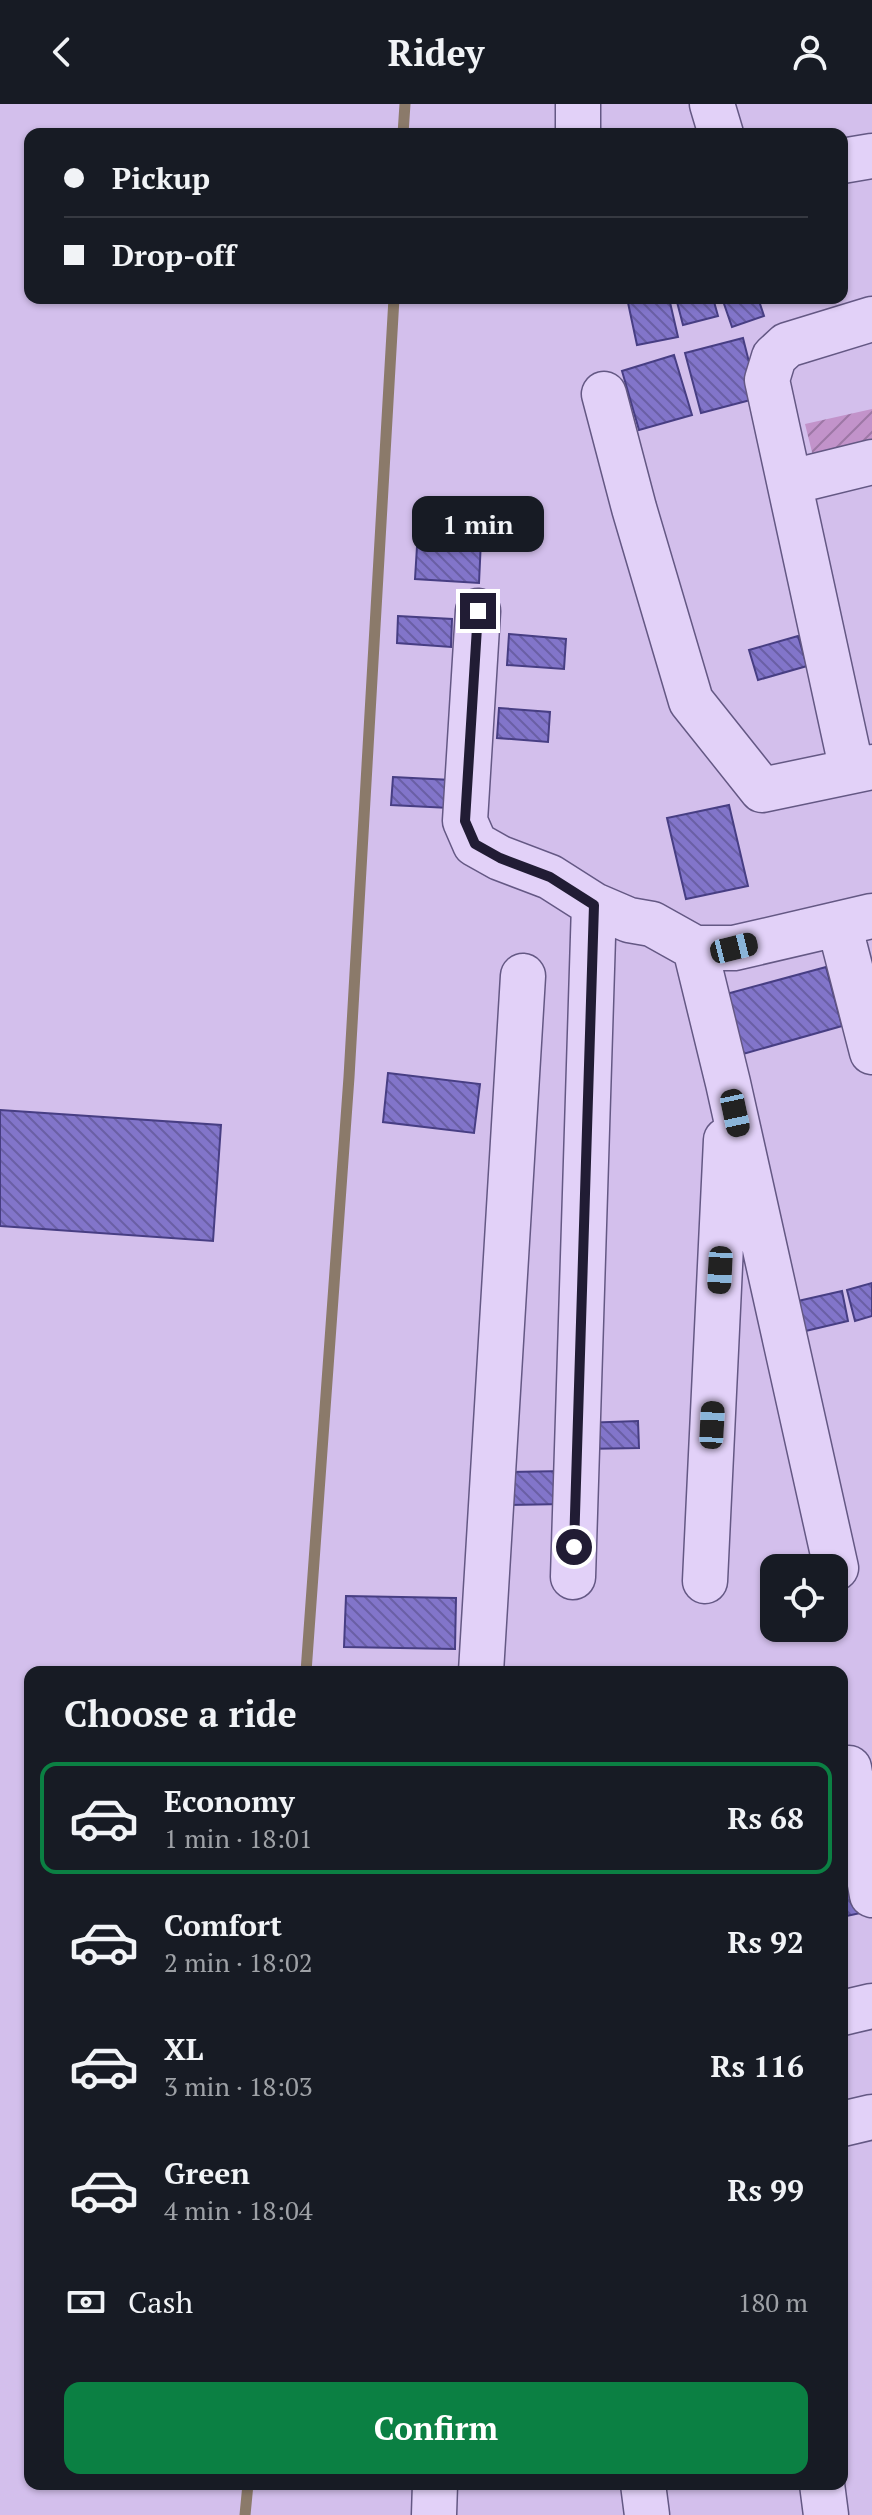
<!DOCTYPE html>
<html lang="en">
<head>
<meta charset="utf-8">
<style>
  body { margin:0; font-family:"PT Serif",serif; background:#20242c; color:#f1f3f6; height:100vh; display:flex; flex-direction:column; font-size:30px; white-space:nowrap }
  * { box-sizing:border-box; margin:0 }
  p { font-size:26px; color:#9ea1a6 }
  .icon { flex:none; width:44px; height:44px; fill:none; stroke:currentColor; stroke-width:2; stroke-linecap:round; stroke-linejoin:round }
  .map { position:relative; flex:1; overflow:hidden }
  .drawer { position:absolute; left:24px; top:1562px; width:824px; height:824px; display:flex; flex-direction:column; background:#171b24; border-radius:16px; box-shadow:0 2px 6px #0004 }
  .drawer>* { flex:none }
  .hud { position:absolute; left:24px; top:24px; width:824px; height:176px; border-radius:16px; box-shadow:0 2px 6px #0004; display:grid; align-content:center; height:176px; padding:0 40px; background:#171b24 }
  .controls { position:absolute; left:760px; top:1450px; display:grid; gap:16px }
  .controls a { display:grid; place-items:center; width:88px; height:88px; border-radius:16px; background:#171b24; box-shadow:0 2px 6px #0004; font-size:40px }
  .end { position:absolute; width:36px; height:36px; margin:-18px; border:10px solid #211c34; background:#fff; box-shadow:0 0 0 4px #fff }
  .from { border-radius:50% }
  .bubble { position:absolute; height:56px; border-radius:16px; background:#171b24; box-shadow:0 2px 6px #0004; font-size:26px; font-weight:700; line-height:56px; text-align:center }
  .car { position:absolute; width:24px; height:48px; margin:-24px -12px; border-radius:10px; box-shadow:0 0 6px 2px #0007; background:linear-gradient(#222 24%,#8ab4d8 0 40%,#222 0 76%,#8ab4d8 0 86%,#222 0) }
  .hud b { display:flex; align-items:center; gap:28px; height:76px; font-size:30px }
  .hud b+b { border-top:2px solid #363941 }
  .hud i { width:20px; height:20px; background:#f1f3f6 }
  ul { padding:0; list-style:none }
  li { display:flex; align-items:center; gap:24px; height:112px; margin:0 16px 12px; padding:0 24px; border:4px solid transparent; border-radius:16px }
  li div { flex:1 }
  li b { display:block; font-size:30px }
  li em { font-style:normal; font-weight:700 }
  li.selected { border-color:#0b8043 }
  li>.icon { width:72px; height:72px; stroke-width:1.5 }
  h2 { padding:0 40px; font-size:36px; line-height:96px }
  .pay { display:flex; align-items:center; gap:20px; height:88px; padding:0 40px; font-size:30px }
  .pay p { margin-inline-start:auto }
  .action { display:flex; gap:16px; margin-top:auto; padding:16px 40px }
  .action a { flex:1; height:92px; border-radius:16px; background:#0b8043; color:#fff; font-size:32px; font-weight:700; line-height:92px; text-align:center }
  header { display:flex; justify-content:space-between; align-items:center; height:104px; padding:0 40px; background:#171b24; font-size:36px; font-weight:700 }
  .map>svg:first-child { display:block }
</style>
</head>
<body>
<header><svg class="icon" aria-label="back" viewBox="0 0 24 24"><path d="M15 5l-7 7 7 7"/></svg>Ridey<svg class="icon" aria-label="person" viewBox="0 0 24 24"><circle cx="12" cy="8" r="4"/><path d="M4 21q1-7 8-7t8 7"/></svg></header>
<div class="map">
<svg width="872" height="2411" viewBox="0 0 872 2411">
  <defs>
    <pattern id="garden-furrows" width="10" height="10" patternUnits="userSpaceOnUse" patternTransform="scale(2)"><rect width="10" height="10" fill="#c293ca"/><path d="M-1 1l2-2M0 10L10 0M9 11l2-2" fill="none" stroke="#9d77a5"/></pattern>
    <pattern id="building-back-hatch" width="6" height="6" patternUnits="userSpaceOnUse" patternTransform="scale(2)"><rect width="6" height="6" fill="#8275ca"/><path d="M-1 5l2 2M0 0l6 6M5-1l2 2" fill="none" stroke="#6a5fa5"/></pattern>
  </defs>
  <rect width="100%" height="100%" fill="#d3bfec"/>
  <!-- garden -->
  <path fill="url(#garden-furrows)" d="M872,305V378L813,352L805,320Z"/>
  <g fill="none" stroke-linecap="round" stroke-linejoin="round">
    <!-- stream -->
    <path stroke="#8b7a6a" stroke-width="11" d="M403,30L405,0
      M306,1568L349,973L394,194
      M245,2411L248,2380"/>
  </g>
  <!-- building -->
  <path fill="url(#building-back-hatch)" stroke="#473e83" stroke-width="2" d="M627,194H669L678,233L637,241Z
    M676,194H713L718,212L683,221Z
    M722,194H758L764,212L732,223Z
    M743,234L758,294L701,309L685,249Z
    M674,251L692,311L639,326L622,267Z
    M419,410L482,414L479,479L415,475Z
    M398,512L452,515L451,543L397,539Z
    M509,530L566,535L564,565L507,561Z
    M798,532L807,562L758,576L749,546Z
    M499,604L550,608L548,638L497,634Z
    M393,673L451,676L449,704L391,701Z
    M729,701L748,782L686,795L667,714Z
    M826,863L842,922L736,952L719,892Z
    M388,969L480,980L474,1029L383,1018Z
    M0,1006L221,1021L213,1137L0,1122Z
    M872,1179V1212L855,1217L847,1186Z
    M842,1187L848,1217L797,1229L789,1199Z
    M638,1317L639,1344L583,1345L582,1319Z
    M564,1367L565,1400L506,1401L505,1368Z
    M346,1492L456,1494L455,1545L344,1543Z
    M852,1754L865,1808L842,1813V1756Z"/>
  <g fill="none" stroke-linecap="round" stroke-linejoin="round">
    <!-- minor casing -->
    <g stroke="#645884" stroke-width="47">
      <path id="minor" d="M712,0L721,30
        M578,30V0
        M842,57L872,52
        M604,290L634,404L691,597L762,686L872,663
        M791,378L872,358
        M478,507L465,717L475,740L500,754L550,773L594,801L629,816L652,820L695,844H734L872,812
        M852,667L767,276L774,253L787,241L872,215
        M839,820L872,948
        M695,844L728,979L836,1464
        M573,1473L594,801
        M705,1477L726,1036
        M481,1568L523,872
        M849,1664L872,1791
        M842,1909L872,1902
        M842,2020L872,2013
        M643,2380L647,2411
        M822,2380L826,2411
        M434,2411L435,2380"/>
    </g>
    <!-- minor -->
    <use href="#minor" stroke="#e2d1f8" stroke-width="44"/>
  </g>
  <g fill="none" stroke-linecap="round" stroke-linejoin="round">
    <!-- route -->
    <path stroke="#211c34" stroke-width="10" d="M478,507L465,717L475,740L500,754L550,773L594,801L574,1443"/>
  </g>
</svg>
<div class="controls">
<a><svg class="icon" aria-label="locate" viewBox="0 0 24 24"><circle cx="12" cy="12" r="6"/><path d="M12 2v4M12 18v4M2 12h4M18 12h4"/></svg></a>
</div>
<i class="end from" style="left:574px;top:1443px"></i>
<i class="end" style="left:478px;top:507px"></i>
<div class="bubble" style="left:412px;top:392px;width:132px">1 min</div>
<i class="car" style="left:734px;top:844px;rotate:76deg"></i>
<i class="car" style="left:735px;top:1009px;rotate:168deg"></i>
<i class="car" style="left:720px;top:1166px;rotate:183deg"></i>
<i class="car" style="left:712px;top:1321px;rotate:3deg"></i>
<div class="hud">
<b><i class="from"></i>Pickup</b>
<b><i></i>Drop-off</b>
</div>
<section class="drawer">
<h2>Choose a ride</h2>
<ul>
<li class="selected"><svg class="icon" aria-label="car" viewBox="0 0 24 24"><path d="M5 17H2v-5l4-1 3-4h7l3 4 3 1v5h-3M9 17h6M6 11h13"/><circle cx="7" cy="17" r="2"/><circle cx="17" cy="17" r="2"/></svg><div><b>Economy</b><p>1 min · 18:01</p></div><em>Rs 68</em></li>
<li><svg class="icon" aria-label="car" viewBox="0 0 24 24"><path d="M5 17H2v-5l4-1 3-4h7l3 4 3 1v5h-3M9 17h6M6 11h13"/><circle cx="7" cy="17" r="2"/><circle cx="17" cy="17" r="2"/></svg><div><b>Comfort</b><p>2 min · 18:02</p></div><em>Rs 92</em></li>
<li><svg class="icon" aria-label="car" viewBox="0 0 24 24"><path d="M5 17H2v-5l4-1 3-4h7l3 4 3 1v5h-3M9 17h6M6 11h13"/><circle cx="7" cy="17" r="2"/><circle cx="17" cy="17" r="2"/></svg><div><b>XL</b><p>3 min · 18:03</p></div><em>Rs 116</em></li>
<li><svg class="icon" aria-label="car" viewBox="0 0 24 24"><path d="M5 17H2v-5l4-1 3-4h7l3 4 3 1v5h-3M9 17h6M6 11h13"/><circle cx="7" cy="17" r="2"/><circle cx="17" cy="17" r="2"/></svg><div><b>Green</b><p>4 min · 18:04</p></div><em>Rs 99</em></li>
</ul>
<div class="pay"><svg class="icon" aria-label="cash" viewBox="0 0 24 24"><path d="M3 7h18v10H3z"/><circle cx="12" cy="12" r="2"/></svg>Cash<p>180 m</p></div>
<div class="action"><a>Confirm</a></div>
</section>
</div>
</body>
</html>
